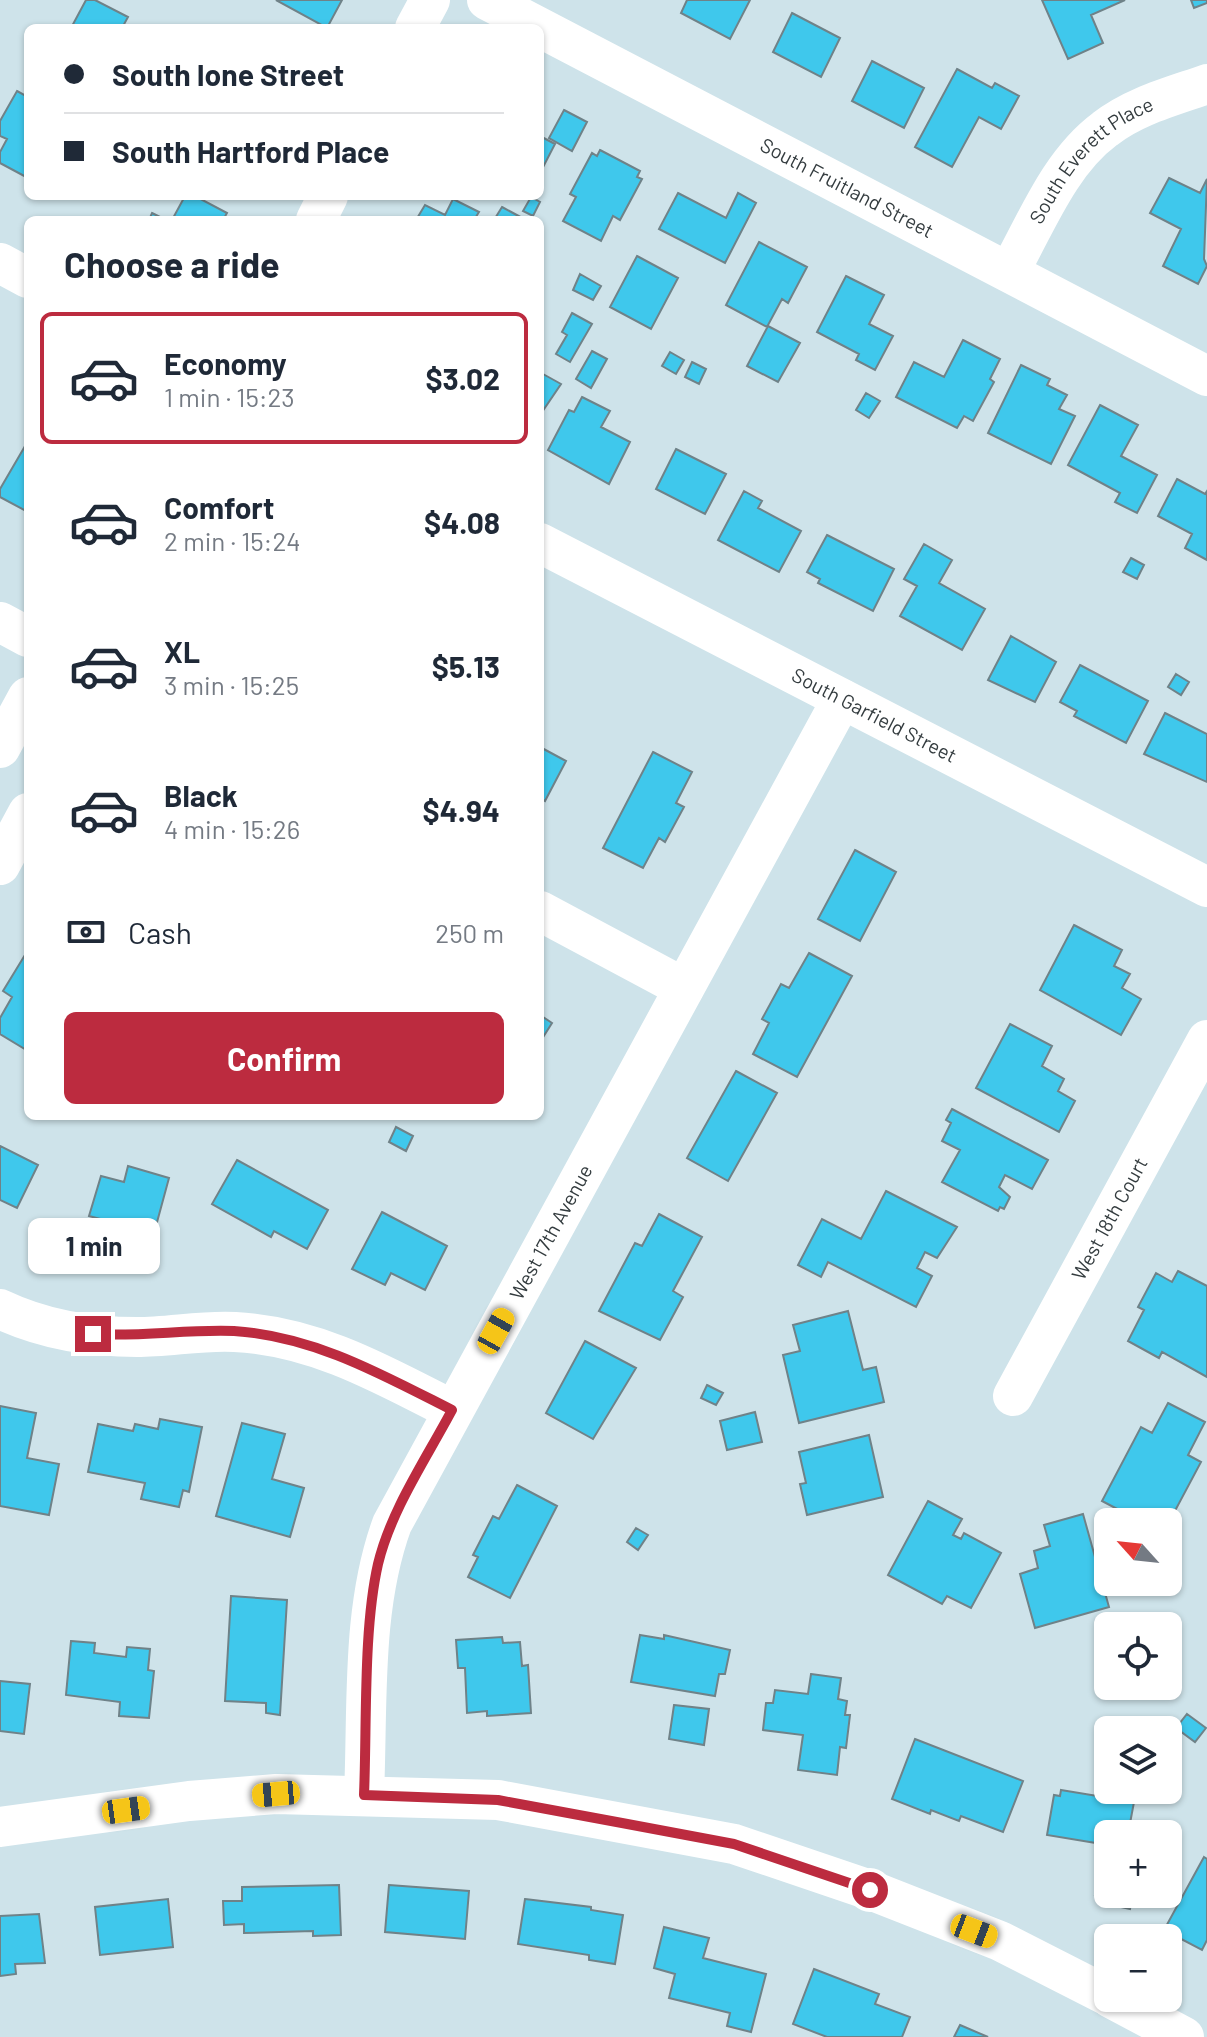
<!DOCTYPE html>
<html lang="en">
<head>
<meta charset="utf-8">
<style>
  body { margin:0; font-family:Barlow,sans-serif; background:#f6f6f7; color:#1f2937; height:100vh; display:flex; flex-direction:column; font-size:30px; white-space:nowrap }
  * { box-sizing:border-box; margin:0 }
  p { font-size:26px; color:#747a83 }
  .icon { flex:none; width:44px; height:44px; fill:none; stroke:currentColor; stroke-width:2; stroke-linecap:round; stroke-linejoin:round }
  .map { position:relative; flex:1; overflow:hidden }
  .side { position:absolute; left:24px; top:216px; width:520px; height:904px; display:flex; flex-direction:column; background:#fff; border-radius:12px; box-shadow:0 2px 6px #0004 }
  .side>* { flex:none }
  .top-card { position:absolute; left:24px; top:24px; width:520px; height:176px; border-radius:12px; box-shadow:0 2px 6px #0004; display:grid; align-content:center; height:176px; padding:0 40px; background:#fff }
  .needle { width:52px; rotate:297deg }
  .controls { position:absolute; left:1094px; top:1508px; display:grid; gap:16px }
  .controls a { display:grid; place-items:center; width:88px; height:88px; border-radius:12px; background:#fff; box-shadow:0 2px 6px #0004; font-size:40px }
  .end { position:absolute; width:36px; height:36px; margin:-18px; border:10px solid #bc2b3f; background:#fff; box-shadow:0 0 0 4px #fff }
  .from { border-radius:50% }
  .bubble { position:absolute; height:56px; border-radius:12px; background:#fff; box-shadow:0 2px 6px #0004; font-size:26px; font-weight:700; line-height:56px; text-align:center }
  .car { position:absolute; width:24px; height:48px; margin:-24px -12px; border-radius:10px; box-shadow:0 0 6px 2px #0007; background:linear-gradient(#f5c518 24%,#345 0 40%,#f5c518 0 76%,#345 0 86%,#f5c518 0) }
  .top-card b { display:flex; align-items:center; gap:28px; height:76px; font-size:30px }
  .top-card b+b { border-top:2px solid #e0e1e3 }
  .top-card i { width:20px; height:20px; background:#1f2937 }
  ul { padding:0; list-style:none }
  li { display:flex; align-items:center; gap:24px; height:132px; margin:0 16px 12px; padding:0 24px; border:4px solid transparent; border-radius:12px }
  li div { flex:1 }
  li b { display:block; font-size:30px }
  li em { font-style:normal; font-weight:700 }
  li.on { border-color:#bc2b3f }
  li>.icon { width:72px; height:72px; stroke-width:1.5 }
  h2 { padding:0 40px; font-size:36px; line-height:96px }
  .pay { display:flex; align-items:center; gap:20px; height:88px; padding:0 40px; font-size:30px }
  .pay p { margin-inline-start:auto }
  .button { display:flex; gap:16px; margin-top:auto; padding:16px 40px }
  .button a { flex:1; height:92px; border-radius:12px; background:#bc2b3f; color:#fff; font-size:32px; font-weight:700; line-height:92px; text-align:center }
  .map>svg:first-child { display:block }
</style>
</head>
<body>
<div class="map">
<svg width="1207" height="2037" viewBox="0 0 1207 2037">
  <rect width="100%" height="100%" fill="#cee3ea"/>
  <!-- building -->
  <path fill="#3fc8ec" stroke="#6f8288" stroke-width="2" d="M86,0H95L128,17L122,28H71Z
    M276,0H342L327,28Z
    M687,0H750L730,39L681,13Z
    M1042,0H1125L1091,15L1103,43L1068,59Z
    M1191,0H1207V3L1194,8Z
    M792,13L840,38L821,77L773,52Z
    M872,61L924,88L904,128L852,101Z
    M957,69L992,88L995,83L1019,96L1001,129L979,117L952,167L915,147Z
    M17,91L28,97V178L0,163V152L7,139L0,136V121Z
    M564,110L587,122L572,151L549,138Z
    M540,136L555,144L540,173Z
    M600,150L640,171L637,177L642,179L620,220L613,216L601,241L563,221L576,197L570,194L592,153L597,156Z
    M1169,178L1200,193L1207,179L1204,259L1207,266L1198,284L1163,266L1181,229L1150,213Z
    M678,193L726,218L738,193L756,203L725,263L659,229Z
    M185,196H195L227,213L223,220H172Z
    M531,197L540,202L533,216L523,211Z
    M453,199L479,212L474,220H416L425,205L445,215Z
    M502,207L526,220H494Z
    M152,213L166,220H149Z
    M759,242L807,267L788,303L782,299L767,327L726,305Z
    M637,256L678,278L651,329L610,307Z
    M580,274L601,286L593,300L573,290Z
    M846,276L884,295L869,324L893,336L875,370L856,360L859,354L817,332Z
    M572,313L592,324L570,362L556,354L567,335L562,332Z
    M768,326L800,343L778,382L747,366Z
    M963,340L1000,359L990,379L994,382L973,421L964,416L957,428L896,397L914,362L944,377Z
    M592,351L607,359L591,388L576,379Z
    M670,352L684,360L676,374L662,366Z
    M692,362L706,369L699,384L685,377Z
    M1021,365L1050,379L1047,385L1067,395L1059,409L1075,416L1051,464L988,433Z
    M543,374L561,384L540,415V381Z
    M866,393L880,401L869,418L856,410Z
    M582,397L610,411L601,427L630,442L609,484L548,450L569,410L574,412Z
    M1100,405L1138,425L1121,456L1157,475L1137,513L1115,502L1120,493L1068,465Z
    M28,441V512L0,497V489Z
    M676,449L726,474L705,514L656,489Z
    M1177,479L1205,494L1207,491V560L1185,548L1192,534L1158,516Z
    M744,491L762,501L758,508L801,531L779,572L718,540Z
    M827,535L894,569L873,611L818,583L820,579L807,572Z
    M924,544L952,560L939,583L985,609L962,650L900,616L917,586L904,579Z
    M1131,558L1144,565L1137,579L1123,572Z
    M1011,636L1056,662L1035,702L988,680Z
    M1080,665L1148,701L1126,743L1074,716L1077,711L1060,702Z
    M1176,674L1189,682L1181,695L1168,687Z
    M1165,713L1207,734V782L1144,754Z
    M540,747L566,761L545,801L540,798Z
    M653,752L692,772L676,803L684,807L665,842L659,838L643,868L603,848Z
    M855,850L896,872L860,941L818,919Z
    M1074,925L1122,950L1114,966L1130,974L1122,988L1141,999L1121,1035L1040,990Z
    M28,950V1051L0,1034V1018L12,997L3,991Z
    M809,953L852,976L797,1077L753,1054L769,1023L762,1019L781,984L789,988Z
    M540,1015L552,1023L540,1042Z
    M1010,1024L1052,1046L1042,1066L1064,1079L1058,1091L1075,1101L1059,1132L976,1088Z
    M736,1071L777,1093L728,1181L687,1158Z
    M952,1109L1048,1160L1032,1189L1005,1175L999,1187L1010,1197L1004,1209L1000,1207L998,1211L942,1182L960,1150L942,1141L951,1123L946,1120Z
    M396,1127L413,1136L406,1151L389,1142Z
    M0,1146L38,1165L17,1208L0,1200Z
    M237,1160L328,1210L307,1249L274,1231L271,1237L212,1204Z
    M128,1166L169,1178L150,1248L115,1239L119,1224L89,1216L101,1176L124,1182Z
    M886,1191L957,1227L937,1258L925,1252L917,1268L932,1276L916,1307L828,1262L821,1277L798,1265L822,1219L861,1239Z
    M382,1212L447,1246L425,1290L391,1273L385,1285L352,1269Z
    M659,1214L702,1237L673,1291L683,1297L660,1340L599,1311L635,1243L642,1246Z
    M1178,1271L1207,1286V1377L1162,1352L1159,1358L1128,1341L1144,1310L1138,1307L1156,1273L1172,1282Z
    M848,1311L863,1370L876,1367L884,1402L799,1423L783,1355L800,1351L793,1325Z
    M585,1341L636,1368L593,1439L546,1413Z
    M707,1385L723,1393L716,1405L701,1398Z
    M1168,1403L1205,1422L1188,1455L1201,1462L1168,1524L1142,1522L1102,1501L1141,1427L1152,1433Z
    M0,1406L36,1413L27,1458L59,1464L49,1515L0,1506Z
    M755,1412L762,1442L727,1450L720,1421Z
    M160,1419L202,1427L189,1492L183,1490L179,1507L141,1499L145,1483L88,1472L98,1424L133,1431L135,1424L158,1429Z
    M242,1423L285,1434L272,1479L304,1488L290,1537L216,1516Z
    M869,1435L883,1497L807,1515L800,1484L806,1483L799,1452Z
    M517,1485L557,1506L510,1598L468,1577L478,1557L473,1555L493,1516L499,1519Z
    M928,1501L962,1519L953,1535L961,1539L964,1533L1001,1553L971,1608L947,1596L942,1604L888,1575Z
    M1083,1514L1109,1607L1035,1628L1020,1574L1038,1568L1034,1551L1050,1546L1044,1525Z
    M636,1528L648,1535L638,1550L627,1542Z
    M231,1596L287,1600L280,1715L266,1713V1703L225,1701Z
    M640,1635L664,1639V1635L730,1650L725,1674H719L715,1696L631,1682Z
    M502,1637L503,1643L520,1642L522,1666L528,1665L531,1713L487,1716V1711L467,1713L465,1668H458L456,1640Z
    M71,1641L95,1643L94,1653L126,1657L127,1647L150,1649L148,1670L154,1671L149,1718L119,1716L120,1702L66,1695Z
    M811,1674L841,1678L838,1699L847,1701L845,1715H850L846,1748L840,1747L837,1775L798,1770L803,1735L763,1730L766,1703H773L775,1690L808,1694Z
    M0,1681L30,1684L24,1734L0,1731Z
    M674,1705L709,1709L704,1745L669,1739Z
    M1187,1714L1206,1728L1195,1742L1176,1728Z
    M915,1739L1023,1781L1003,1832L961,1816L959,1821L931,1810L930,1814L892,1799Z
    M1061,1790L1134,1802L1128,1834H1108V1845L1047,1835L1054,1795L1060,1796Z
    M1204,1857L1207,1859V1940L1202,1950L1164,1930Z
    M1102,1862L1108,1864V1894H1133L1130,1909L1112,1905L1113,1899L1095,1895Z
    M339,1885L341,1935L313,1936V1931L244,1933V1924L224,1925L223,1901H242V1887Z
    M389,1885L469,1891L465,1939L385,1932Z
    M168,1899L173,1947L100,1955L95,1907Z
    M525,1899L591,1907V1910L623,1915L615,1964L589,1960V1955L518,1944Z
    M39,1914L45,1963L15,1964L16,1974L0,1976V1916Z
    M664,1927L709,1938L703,1958L766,1974L751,2032L727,2026L730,2013L669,1998L675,1974L654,1968Z
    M814,1969L879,1994L875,2004L910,2017L902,2037H827L793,2024Z
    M960,2025L988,2037H954Z"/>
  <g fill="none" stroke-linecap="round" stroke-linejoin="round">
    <!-- minor -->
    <g stroke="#fff" stroke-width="40">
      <path id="s1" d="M487,0L1207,376"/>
      <path d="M415,28L430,0"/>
      <path d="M316,220L328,196"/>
      <path d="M0,263L28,278"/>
      <path id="s2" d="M1009,272C1036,224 1059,163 1105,129C1134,106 1173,96 1207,84"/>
      <path id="s3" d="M540,543L1207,887"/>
      <path d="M0,622L28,637"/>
      <path d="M0,748L28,697"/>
      <path d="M0,865L28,813"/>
      <path d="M540,911L684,988"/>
      <path d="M0,1309C42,1329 90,1337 137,1337C169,1337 203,1330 235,1332C315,1336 382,1374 452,1410"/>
      <path id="s4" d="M1013,1396L1207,1040"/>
      <path id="s5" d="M364,1795C368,1705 361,1609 392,1524L842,699"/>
      <path d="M0,1827L189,1801L276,1794L498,1800L734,1844L870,1890L1000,1941L1108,1996"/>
      <path d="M1111,1998L1184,2037"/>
    </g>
  </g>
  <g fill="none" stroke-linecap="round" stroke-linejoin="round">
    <!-- route -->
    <path stroke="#bc2b3f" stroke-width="10" d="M93,1334C141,1337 188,1329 234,1331C314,1336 383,1375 452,1410C426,1459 391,1510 378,1564C363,1630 367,1725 364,1795L498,1800L622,1823L734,1844L870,1890"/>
  </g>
  <g text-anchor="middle" stroke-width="8" stroke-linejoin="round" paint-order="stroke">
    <!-- street labels -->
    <g font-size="20" fill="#343c3f" stroke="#fff">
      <text dy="7" stroke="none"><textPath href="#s2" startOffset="142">South Everett Place</textPath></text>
      <text dy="7" stroke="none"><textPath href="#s1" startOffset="406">South Fruitland Street</textPath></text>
      <text dy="7" stroke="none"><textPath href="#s3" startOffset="376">South Garfield Street</textPath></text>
      <text dy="7" stroke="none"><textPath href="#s4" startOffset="202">West 18th Court</textPath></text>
      <text dy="7" stroke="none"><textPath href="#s5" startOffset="606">West 17th Avenue</textPath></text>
    </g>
  </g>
</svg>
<div class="controls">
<a><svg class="needle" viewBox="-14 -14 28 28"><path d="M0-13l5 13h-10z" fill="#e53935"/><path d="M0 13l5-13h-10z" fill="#747a83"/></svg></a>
<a><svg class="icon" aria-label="locate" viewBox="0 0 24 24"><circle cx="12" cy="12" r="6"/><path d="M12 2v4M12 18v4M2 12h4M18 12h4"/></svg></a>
<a><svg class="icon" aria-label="layers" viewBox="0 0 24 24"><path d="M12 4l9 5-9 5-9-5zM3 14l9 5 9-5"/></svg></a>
<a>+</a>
<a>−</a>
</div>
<i class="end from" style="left:870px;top:1890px"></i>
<i class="end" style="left:93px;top:1334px"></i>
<div class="bubble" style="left:28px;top:1218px;width:132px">1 min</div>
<i class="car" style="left:496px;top:1331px;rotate:29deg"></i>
<i class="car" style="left:276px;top:1794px;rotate:265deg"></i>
<i class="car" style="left:126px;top:1810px;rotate:82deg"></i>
<i class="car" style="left:974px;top:1931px;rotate:111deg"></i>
<div class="top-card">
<b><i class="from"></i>South Ione Street</b>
<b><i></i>South Hartford Place</b>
</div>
<section class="side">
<h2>Choose a ride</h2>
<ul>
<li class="on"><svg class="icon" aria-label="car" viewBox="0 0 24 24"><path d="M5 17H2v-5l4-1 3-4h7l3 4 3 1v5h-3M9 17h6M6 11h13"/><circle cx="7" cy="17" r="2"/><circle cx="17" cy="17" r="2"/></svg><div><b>Economy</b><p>1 min · 15:23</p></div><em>$3.02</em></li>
<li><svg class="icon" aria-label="car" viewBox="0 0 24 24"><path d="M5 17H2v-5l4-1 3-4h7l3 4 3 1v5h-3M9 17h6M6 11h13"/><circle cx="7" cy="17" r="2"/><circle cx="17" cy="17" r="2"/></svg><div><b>Comfort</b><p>2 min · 15:24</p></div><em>$4.08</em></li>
<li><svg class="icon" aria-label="car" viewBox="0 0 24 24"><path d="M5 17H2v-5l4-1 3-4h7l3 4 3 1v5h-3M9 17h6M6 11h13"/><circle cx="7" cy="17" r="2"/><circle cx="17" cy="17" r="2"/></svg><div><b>XL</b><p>3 min · 15:25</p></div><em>$5.13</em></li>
<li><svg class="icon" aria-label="car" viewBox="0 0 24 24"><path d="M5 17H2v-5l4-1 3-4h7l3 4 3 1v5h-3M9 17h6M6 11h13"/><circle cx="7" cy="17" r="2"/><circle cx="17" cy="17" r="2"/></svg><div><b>Black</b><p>4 min · 15:26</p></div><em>$4.94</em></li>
</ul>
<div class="pay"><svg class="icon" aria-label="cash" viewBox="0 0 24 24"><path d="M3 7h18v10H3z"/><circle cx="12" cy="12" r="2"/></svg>Cash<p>250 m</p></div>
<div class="button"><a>Confirm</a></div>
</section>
</div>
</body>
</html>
